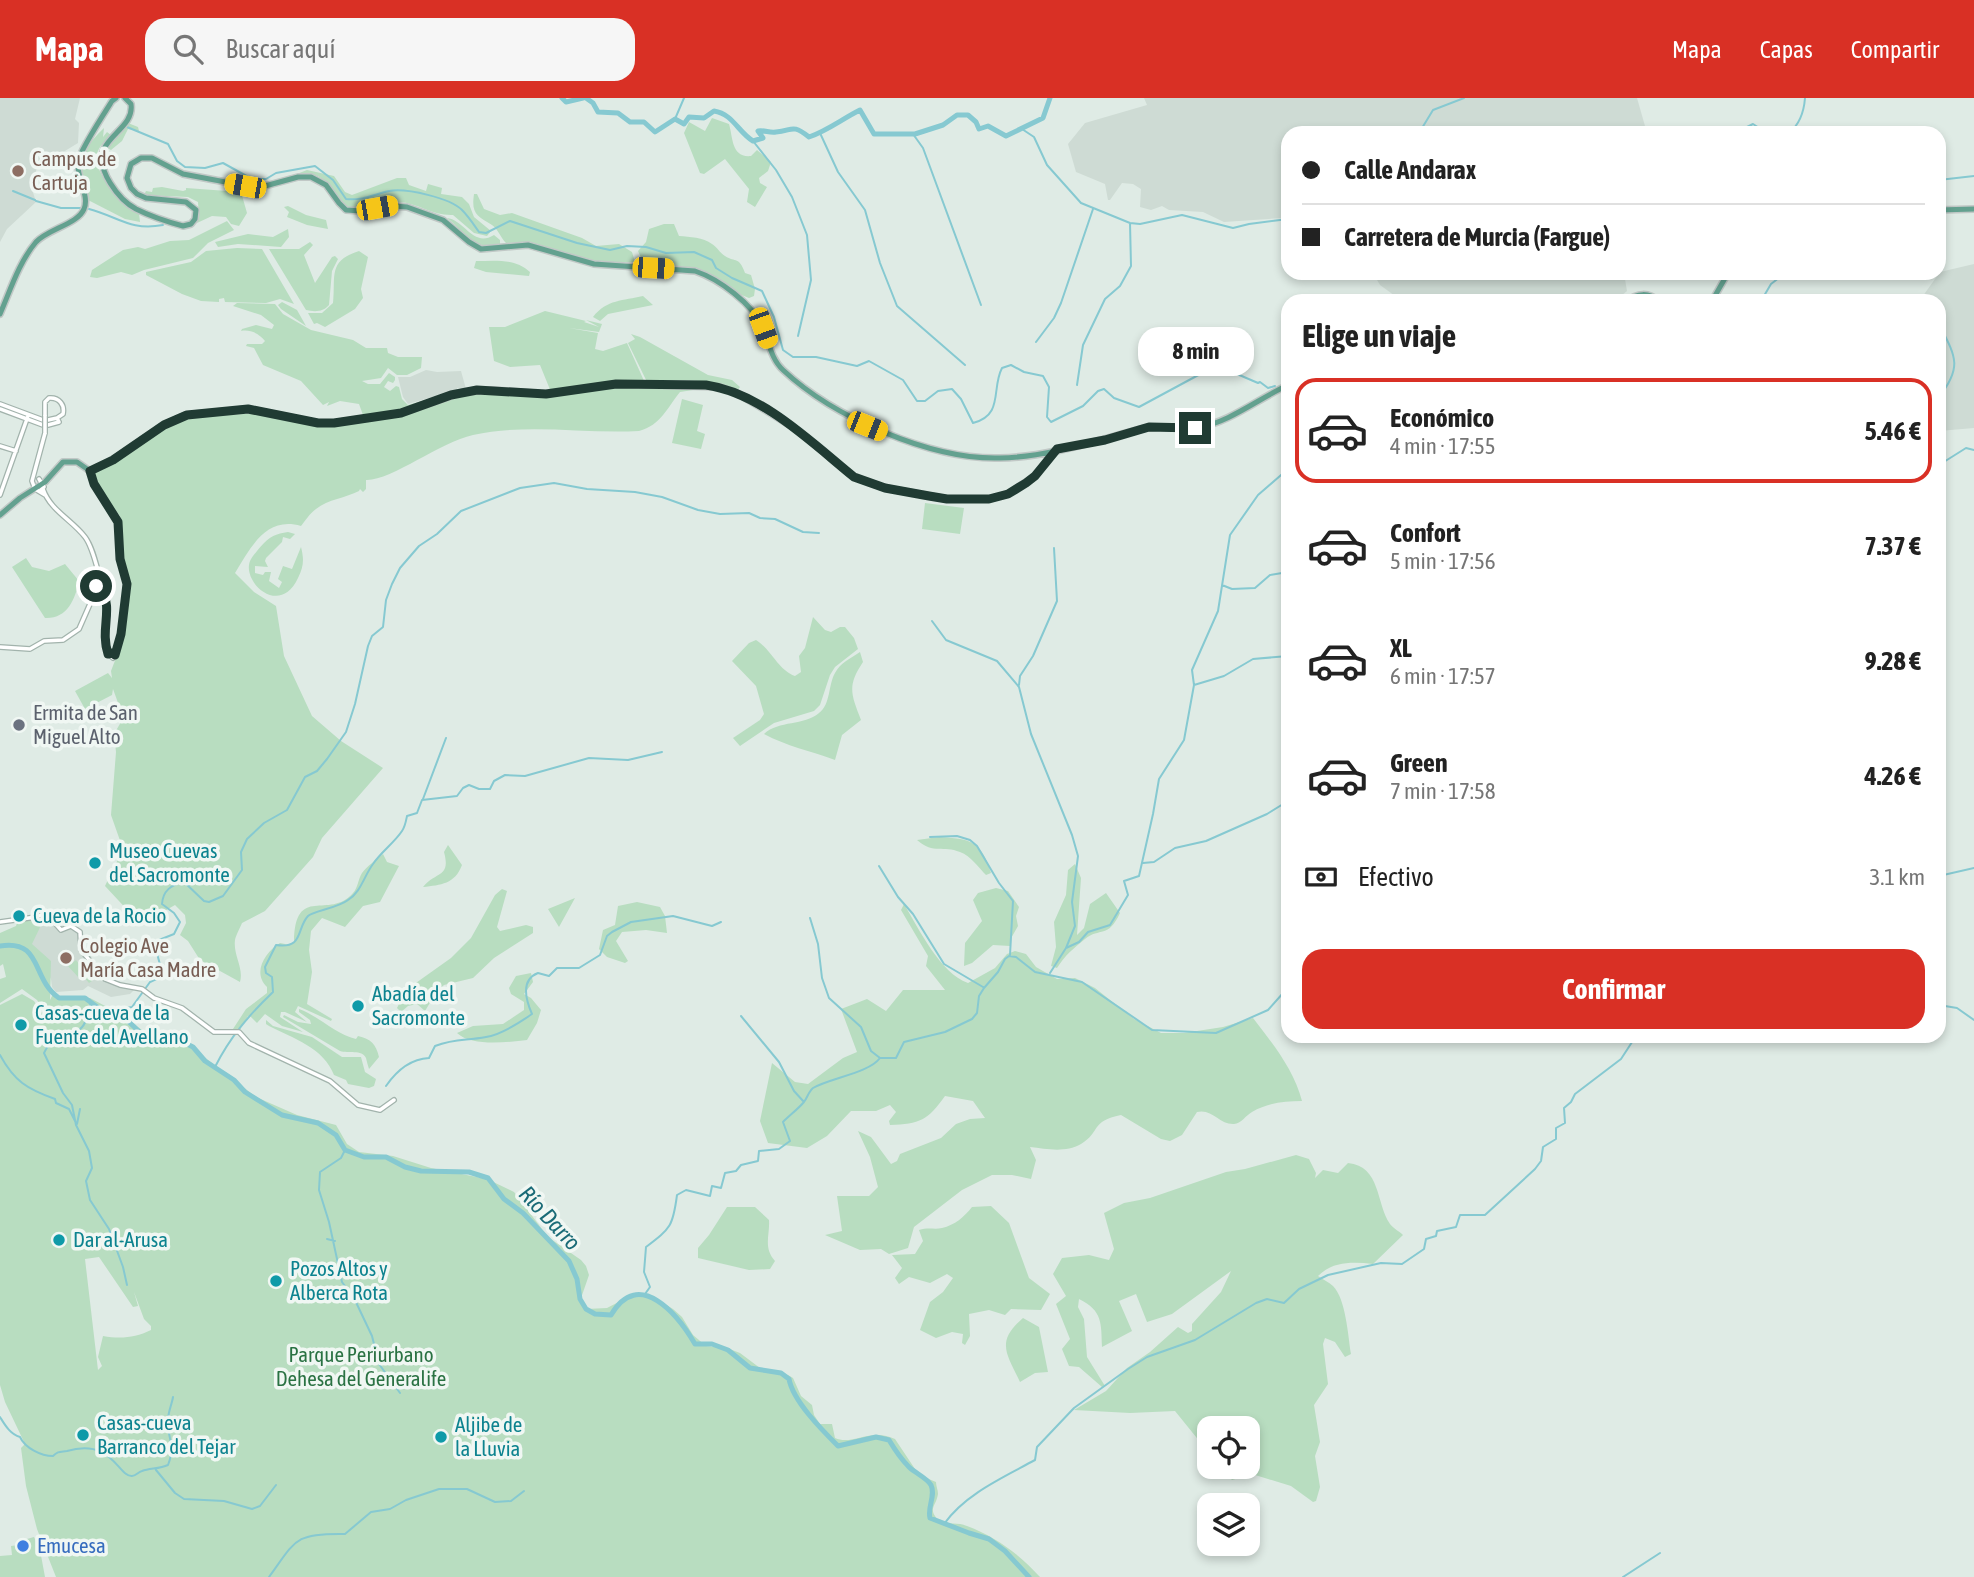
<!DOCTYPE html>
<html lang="es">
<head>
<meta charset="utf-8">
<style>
  body { margin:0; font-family:"Asap Condensed",sans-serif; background:#f6f6f6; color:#222; height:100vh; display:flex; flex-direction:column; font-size:26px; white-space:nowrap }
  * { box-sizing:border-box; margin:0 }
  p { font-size:23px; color:#767676 }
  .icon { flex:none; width:38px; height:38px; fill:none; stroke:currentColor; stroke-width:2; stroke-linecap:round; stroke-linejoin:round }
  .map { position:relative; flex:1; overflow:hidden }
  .sheet { position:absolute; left:1281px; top:196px; width:665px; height:749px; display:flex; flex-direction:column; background:#fff; border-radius:21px; box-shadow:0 4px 10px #0003 }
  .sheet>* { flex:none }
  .guide { position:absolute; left:1281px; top:28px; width:665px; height:154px; border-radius:21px; box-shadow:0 4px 10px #0003; display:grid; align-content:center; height:154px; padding:0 21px; background:#fff }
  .buttons { position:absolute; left:1197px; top:1318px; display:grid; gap:14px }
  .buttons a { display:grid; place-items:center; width:63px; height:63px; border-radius:14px; background:#fff; box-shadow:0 4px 10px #0003; font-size:35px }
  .end { position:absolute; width:32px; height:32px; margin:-16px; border:9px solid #203b33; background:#fff; box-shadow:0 0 0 4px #fff }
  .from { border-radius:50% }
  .bubble { position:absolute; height:49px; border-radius:21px; background:#fff; box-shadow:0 4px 10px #0003; font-size:23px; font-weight:700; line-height:49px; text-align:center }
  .car { position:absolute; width:21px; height:42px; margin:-21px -10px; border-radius:9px; box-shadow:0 0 5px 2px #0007; background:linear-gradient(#f5c518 24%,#345 0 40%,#f5c518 0 76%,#345 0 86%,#f5c518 0) }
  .guide b { display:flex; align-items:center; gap:24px; height:66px; font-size:26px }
  .guide b+b { border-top:2px solid #e0e0e0 }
  .guide i { width:18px; height:18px; background:#222 }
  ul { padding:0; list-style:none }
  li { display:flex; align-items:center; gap:21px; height:105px; margin:0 14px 10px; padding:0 7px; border:4px solid transparent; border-radius:21px }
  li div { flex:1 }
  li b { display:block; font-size:26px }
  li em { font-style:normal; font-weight:700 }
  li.on { border-color:#d93025 }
  li>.icon { width:63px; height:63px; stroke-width:1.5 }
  h2 { padding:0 21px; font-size:32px; line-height:84px }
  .pay { display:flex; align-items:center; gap:18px; height:77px; padding:0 21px; font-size:26px }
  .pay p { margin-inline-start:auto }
  .action { display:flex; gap:14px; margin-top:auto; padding:14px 21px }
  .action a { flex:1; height:80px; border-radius:21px; background:#d93025; color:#fff; font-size:28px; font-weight:700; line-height:80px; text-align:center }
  header { display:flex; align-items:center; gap:42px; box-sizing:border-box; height:98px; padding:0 35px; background:#d93025; color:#fff }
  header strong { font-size:33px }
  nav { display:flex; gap:38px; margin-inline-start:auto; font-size:24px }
  .search { width:490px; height:63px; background:#f6f6f6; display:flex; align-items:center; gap:18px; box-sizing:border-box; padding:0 24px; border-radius:21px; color:#767676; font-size:26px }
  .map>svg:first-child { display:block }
</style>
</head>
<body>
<header>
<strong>Mapa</strong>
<div class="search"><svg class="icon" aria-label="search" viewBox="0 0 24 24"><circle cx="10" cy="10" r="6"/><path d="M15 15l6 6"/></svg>Buscar aquí</div>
<nav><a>Mapa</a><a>Capas</a><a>Compartir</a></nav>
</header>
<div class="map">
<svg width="1974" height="1479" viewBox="0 0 1974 1479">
  <rect width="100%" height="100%" fill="#dfebe5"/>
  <!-- built -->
  <path fill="#cedbd4" d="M0,0H80L75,21L79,25L78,45L37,70L31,88L36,104L7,131L0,144Z
    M1144,0H1637L1647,35H1288V117L1282,120L1224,124L1203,114L1169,112L1162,108L1151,112L1140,109L1141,91L1133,86L1122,85L1110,102H1108L1105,86L1076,74L1068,46L1085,25L1147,7Z
    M1974,166V330L1939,333V203L1920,202L1940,174Z
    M1373,175H1624L1627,193L1615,203H1402L1380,187Z
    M426,272L437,274L461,273L466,291L457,290V292L408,306L403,299L398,279H410Z
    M46,817L61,833L70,830L78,834V846L82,858L104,882L120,889L134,892L130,896L111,899L88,888L83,892L56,894L52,889L51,881L31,846Z"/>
  <!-- green -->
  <path fill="#b8ddc0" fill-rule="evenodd" d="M712,20L729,26C733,39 731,60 751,58L757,52L771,64L768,73L759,80L760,85L767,89L755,109L747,104L749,91L725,61L704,76L700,75L684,35L689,24L705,33Z
    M128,25L138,29L139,33L128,31L122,43L111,52L107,50Z
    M104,30L103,39L107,34L111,37C106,42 99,48 97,56C92,75 124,107 139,115L140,124L125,121L88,102C75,69 79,54 104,30Z
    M307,72L334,78L345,94L352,97L397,80H406L409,87L426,93L428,86L442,90L441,96L462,99L469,106L474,119L491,133L487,138L474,135L453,117C433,118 418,105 399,104C383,104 361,117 345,108C340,105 338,100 335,95C323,76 310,72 289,79Z
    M162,89L183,93L186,92V90L241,94L247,115L239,128L231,126L226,119L212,118L197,125L199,119L198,104L188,99L144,97L146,93L152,94L153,90Z
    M474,96H477L484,111L500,117L512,115L582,140L596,148L619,146L632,154L635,164H597L527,144L506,145C501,140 498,131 492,127C477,118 471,116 474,96Z
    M288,108L306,117L326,122L328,131L307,127L287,119L289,114L284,109Z
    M447,120C465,122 473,150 494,137L500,142V147C466,150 471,139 447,120Z
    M227,123L234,132L208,145L193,160L144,172L132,177L121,174L97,180L90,179L92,172L123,152L138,149L145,151L170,143L189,142Z
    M664,126H674L679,138C690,139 703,139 712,146C717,149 720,155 725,158C736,165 739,158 745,175L751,177L755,191L754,198L749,200L734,194L702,172L643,164L638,153L646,144L649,131Z
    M288,131L289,139L281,149L238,146L218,149L215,144L248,136L273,139Z
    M310,144L313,147L304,157L315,185L332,159L335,158L338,161L332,173L329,207C323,214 315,214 306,212L269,151H299Z
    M237,150L262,151L294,206L280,201L266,205L225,204L224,200L219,201V204L201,203L182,196L146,177V174L191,164L206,153Z
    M359,153L368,159L361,191L363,200L355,211L325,229L317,225L314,226L308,215H322L333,205C336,179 327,163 359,153Z
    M476,163C495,163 515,160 530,174L529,178L486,174L474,170Z
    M643,198L653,207L608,216L600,223L593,219C607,201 623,203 643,198Z
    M282,204L297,212L306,228L281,211L278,207Z
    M237,205L275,206L283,216L311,232L353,242L366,250H387L388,255L398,259H422L421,270L407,277H397L388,270L381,280L362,283L368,286H380L389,275L395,279V282L393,285L388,283L384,289L390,293L396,288L399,289L402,301L408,307L457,293L411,311L366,318L363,317L359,306L340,303L327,308L329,304L323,307L301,283L263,267L254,250L246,248L247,246H262L265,243C260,236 250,231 241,233L242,231L256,227L272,231L274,227L261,217L233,208Z
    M545,213L586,223L584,224L599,229L586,222L602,226L599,234L569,230L598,235L595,251L603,253L627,245L645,285L551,294L540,267L510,269L494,263L489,229H505Z
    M631,236L640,239L708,277L732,282L740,289L737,293C710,280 677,281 647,284L628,245L635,241Z
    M616,287L706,290L680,294C667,310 661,327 639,333C583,336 528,325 473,337C440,344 391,383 366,382V391L363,394L360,391L359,393C346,400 328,401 316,411C310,415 305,423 301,428C266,418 251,449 235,475L254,494L276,508L284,558L312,618L341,643L383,670L322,740L313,759L265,813L242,825C240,830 236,837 235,842C233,857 244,870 240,884L200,862L188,843L180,837L186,825L185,817L175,807L154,819L132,817L105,788L123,751L111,717L116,654L114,636L121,624V613L113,591L112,597L85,611L75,593L108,575L112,580L111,573L124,539L130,482L122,458L123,436L120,418L104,397L94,378L95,374L120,361L168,327L195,319L261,315L317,327L393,317L461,296L488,293L538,298Z
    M682,301L703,307L697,333L705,336L701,351L672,345Z
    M925,405L964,410L960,436L922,431Z
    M288,434L295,436L290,441L283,439L282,444L266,460L265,463L268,469L255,468V475L263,477L265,474H271L269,483L279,490L282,484L278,481L283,468L292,471L301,449C304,461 304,468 298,480C281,517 246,488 249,467C250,461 253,458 257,453C267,441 272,436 288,434Z
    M26,460L32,469L49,473L65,466L79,483C75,502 67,521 45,520L12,469Z
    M813,519L825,532L831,534L840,529H845L854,540L858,551L835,569L830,577L820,607L814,613L774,625L740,648L733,640L760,622L764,616L756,588L732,563L749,545L756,542C771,551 778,572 795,578L801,574L799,558L805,550Z
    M860,554L863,564C847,588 851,596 861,622L842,637L835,662C811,653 786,648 764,636C779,622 804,628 819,615C831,606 828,587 835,575C840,565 851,560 860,554Z
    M939,739C970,741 981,742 991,775L986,777C979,770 971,758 960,754C943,747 934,757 917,742Z
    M448,747L462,767C455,786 441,787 423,789C436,773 451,780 444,754Z
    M383,756L387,764L399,768L380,804L363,808L345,829L322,820L311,833L309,852L312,874L307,906L332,921L331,923L298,908L295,914L307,924L285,914H281L280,919L303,934L282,928L265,916L257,925L250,918H248L239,933L233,931L246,911L267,895V889C252,875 265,854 280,845L290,847L294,844C295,785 329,823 353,795C358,790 358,781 362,775C367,768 376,762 383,756Z
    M1075,766L1081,780L1077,837L1084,830L1090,806L1106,795L1120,815C1108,841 1100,829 1085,841C1073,851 1066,856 1057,870L1051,868L1056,849L1054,824L1066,797L1068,772Z
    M996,790L1008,793L1019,809L1016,818L1018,828L1010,842V848L993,847L972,865L964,868L965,845L982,823L973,802L978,795Z
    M502,791L507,793L497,829L500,833L526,827L533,829V835L494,860L473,880L444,887L437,893L425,913L417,906L408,908L401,914L397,910L406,892L451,860L471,840L495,797Z
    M575,800L559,829L548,811Z
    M637,804L660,809L665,818L667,835L646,832L622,834L616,843L628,863L625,865L607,859L599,851L603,832L615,827L618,808Z
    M904,806C919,831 940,875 968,885L995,870L1007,856L1015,853L1026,856L1036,869L1057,881L1075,880L1095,890L1134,921L1161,935H1184L1223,929L1253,920C1273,946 1294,972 1302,1003C1284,1003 1268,1005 1252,1014C1246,1017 1241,1026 1234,1026C1220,1027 1212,1010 1197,1014L1182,1037L1170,1043L1161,1041L1121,1017C1090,1023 1101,1034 1081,1046C1065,1055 1047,1051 1030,1049L1036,1062L1031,1081L1012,1077H992L962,1092L914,1129L908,1150L889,1156L881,1151L860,1152L825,1137L842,1133L837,1098H869L878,1089L870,1059L858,1033L871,1039L891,1066L897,1063L900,1056L941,1040L956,1026L970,1021L985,1020L973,1003L945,998C928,1022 920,1026 890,1027L889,1023L896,1014L890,1007L876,1013H851L827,1038L807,1050L768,1045L760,1023L772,965L795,984L808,986L843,960L857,954L841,911L867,901L886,913L903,892H945L926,868L928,858L901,812Z
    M46,817L32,846L51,863L50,902L53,896L64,900H90L124,918L156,943H179L190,948L256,999L297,1017L336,1027L347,1046L359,1054L393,1058L431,1070L487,1081L514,1094L548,1139L581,1162L586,1168L589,1177L580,1203L586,1211L607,1210L634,1196L650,1197L673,1211L682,1219L693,1237L706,1248L727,1250L740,1255L760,1270L788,1277L793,1280L801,1298L812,1307L814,1317L820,1326H832L835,1340C853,1348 871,1329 895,1341L919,1377L936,1384C936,1388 938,1392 938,1396C936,1409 927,1410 939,1423C948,1427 958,1424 967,1428C996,1439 1019,1456 1040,1479H56L37,1431L26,1388L21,1350L25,1346L5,1304L0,1287V907L22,896L34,903L45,920L46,915L37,902L22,891L0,905V881L6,879L3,866L0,868V835L16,828L18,822ZM99,1159L133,1209L138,1208L134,1194L144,1221L151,1228V1232C135,1240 120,1241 103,1238L98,1259L102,1268L98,1272L85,1161Z
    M76,862L92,883L89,885L83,878L79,880L68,868Z
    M531,875L533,884L524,896L531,900L541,912L537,925L527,942C508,944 472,949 457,935L473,928L503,926L524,912V904L511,896L509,890L516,878Z
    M299,911C319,918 335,936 356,941L358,938C371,941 376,946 379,959L369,971C368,968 367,964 366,960C362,951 348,956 340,953L283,919L284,917L298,924L311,926L310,922L299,914Z
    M266,922L273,928L312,939L342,959H361L365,974L376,981L374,988L369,990L348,986L346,982L334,977C324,950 293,940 269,928L266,926Z
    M1296,1057L1309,1061L1316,1075L1315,1080L1323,1072L1338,1075L1348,1065C1381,1068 1376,1106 1390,1126C1393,1130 1400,1134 1403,1137L1373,1166C1353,1164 1333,1163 1318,1178C1322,1181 1329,1184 1333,1188C1346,1201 1348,1238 1351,1256L1345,1259L1335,1244L1325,1240L1323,1246L1328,1286L1314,1307L1320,1344L1315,1358L1320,1389L1316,1403L1313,1404L1291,1388L1252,1376L1232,1382L1220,1369L1248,1368V1330H1209V1355L1175,1313L1130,1315L1074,1312L1106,1293L1127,1270L1150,1254L1178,1229L1188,1235L1192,1233V1226L1221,1194L1231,1173L1172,1216L1147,1224L1136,1196L1119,1203L1132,1233L1102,1249C1101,1225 1103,1213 1079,1201L1078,1209L1084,1221L1087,1259L1105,1288L1102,1289L1079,1269L1069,1268L1062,1251L1070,1241L1056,1206L1066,1198L1053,1176L1062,1160L1089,1157L1109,1162L1114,1151L1104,1115L1124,1105L1150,1100L1226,1074L1245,1071Z
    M991,1108L1009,1125L1029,1180L1050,1196L1041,1212L1011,1211L1005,1217L989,1212L969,1216L970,1238L965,1247L962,1245L963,1236L952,1234L936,1240L920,1232L930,1204L943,1194L953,1180L947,1176L930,1185L909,1179L899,1186L895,1180L902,1170L892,1157L915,1156L923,1143L919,1132C929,1129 934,1132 942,1130C955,1127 964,1119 972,1109Z
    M727,1109H755L769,1122C770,1137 763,1150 775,1163L770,1171L749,1172L698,1160V1150L709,1137Z
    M1023,1220L1039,1229L1048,1274L1035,1275L1020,1284C1007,1256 995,1244 1023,1220Z
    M34,1439L40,1452L45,1479H0V1458L12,1457L11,1448L26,1446L27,1441Z"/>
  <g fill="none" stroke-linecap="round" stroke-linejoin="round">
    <!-- stream -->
    <path stroke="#86c9d1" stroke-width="2" d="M675,21L684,0
      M127,29L168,46L177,63L185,69L205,70L223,65L252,81H266L276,75L315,68L333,82L346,101C362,103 375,96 389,93C407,90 450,100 462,112C469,119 474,127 479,134L486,135L510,123L577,145L610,152L627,148L646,149L666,155L694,154L712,162L716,170L732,180L762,193L774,219L783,252L793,259H816L857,268L869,263L903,282L917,303H925L938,293L952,291L961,301L973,325C1004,317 991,291 1002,270L1011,267L1024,274L1043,278L1049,289L1047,319L1051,324L1083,308L1098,293L1104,291L1114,300L1139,309L1204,274L1237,276L1258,285L1260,284L1268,290L1275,288
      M1022,31L1034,39L1047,67L1081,105L1130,125L1140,126L1182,117L1233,130L1249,126L1288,121
      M820,35L838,74L865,112L880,165L897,208L965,267
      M1419,35L1433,12L1464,0
      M1747,35V29L1753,26L1767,35
      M1789,35C1799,27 1804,13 1805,0
      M913,36L923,50L981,207
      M753,43L776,72L792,99L807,137L811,182L798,238
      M1939,82L1974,78
      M13,93L35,102
      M36,103L61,110H81
      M89,111C119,119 130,133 163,127
      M1761,203L1771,186L1785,175
      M1036,244L1054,220L1061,205L1093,111
      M1077,287L1083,247L1105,201L1120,188L1131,168L1130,125
      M1939,299C1962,270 1956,259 1941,230
      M1939,367L1966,350L1974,352
      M1222,487L1232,491L1255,490L1270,477L1288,474
      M932,523L946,542L997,563L1019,589L1031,636L1072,737L1078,758L1072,804L1075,828L1066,850L1050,875
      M1019,587L1020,578L1033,558L1057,503L1054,450
      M1194,587L1224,578L1253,561L1288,558
      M423,701L446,640
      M930,739L957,738L970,742L977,748L999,785L1013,803L1010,857
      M1143,765L1154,764L1175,750L1206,743L1267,716L1288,703
      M879,768L898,799L913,816L944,866L983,889
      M1939,778L1974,770
      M810,820L818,846L822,880L829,900L861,929L871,953L880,960
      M1066,850L1079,844L1088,834L1110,827L1128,797L1124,783L1139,778L1153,716L1159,681L1184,642L1194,587L1192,572L1218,513L1230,437L1258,397L1288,371
      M91,904C89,912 87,926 80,931C63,942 56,931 44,955L63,995L72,1007L76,1027L89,1053L92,1070L86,1083L90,1102L109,1131L123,1169L127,1187
      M1939,907L1957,910L1974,922
      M112,917L119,911L132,909L150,884L163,878L154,844L174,836L180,824L174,815L162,806C163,792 171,788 183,783L204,803L209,804L223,798L242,772L241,754L247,741L264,725L287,712L305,679L317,673L327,661L346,634L355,606L368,548L372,538L383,529L386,502L392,486L400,470L419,448L437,436L461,413L520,390L554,385L587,391L635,394L662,399L698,412L720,416L749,415L760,420L775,421L803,434L819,435
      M741,918L779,964L794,993L804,1004
      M0,957C14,983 27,991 55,1001L56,1005L69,1011L76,1025
      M215,969C230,939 249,917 273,894L272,879L266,875L265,869L276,847C304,851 296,831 308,818C313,813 338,810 348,802C361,794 364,778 373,766C381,754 394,745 402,733C405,729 406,723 407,718L417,715L422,702L457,698L463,690L469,687L479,691H490L494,683L505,677L525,678L589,660L628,662L662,654
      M386,988C397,972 410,961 429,960L435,948C456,940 465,943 486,939C501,937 519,925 532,916C526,902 520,882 538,875L549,878L557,870H579L600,857L607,838L612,834L631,824L673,818L712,828L721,824
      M77,1026L80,1011
      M345,1052L341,1060L320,1074L319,1092L329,1124L342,1184L354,1200L372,1238L379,1266L400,1295
      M327,1141L335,1143
      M645,1196L650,1189L644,1174L646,1149C671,1130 673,1128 677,1097L686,1092L710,1098L712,1088L721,1090L725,1075L736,1073L741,1067L758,1063L759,1053L779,1051L790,1043L783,1024C790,1017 798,1011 804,1004C807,1000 809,993 813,990C830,980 869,975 880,960H896L904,944L945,934L972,921L977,915L979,898L984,890L998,874L1005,861L1009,858L1016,859L1035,874L1082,884L1152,932L1216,935L1268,912L1284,894L1288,898
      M0,1319C5,1327 10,1336 20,1339C25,1350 41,1358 53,1358C58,1353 60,1354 67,1353C113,1340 118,1379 132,1378C136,1378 138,1374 142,1373C150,1370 159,1371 168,1367C177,1344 166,1340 168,1322C168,1314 172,1306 173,1299
      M156,1372L175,1395L184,1401L224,1403L252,1411L260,1408L276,1387
      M944,1426C965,1396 1004,1379 1035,1362L1037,1349L1074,1310L1128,1271L1147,1259L1195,1242L1256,1205L1267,1201L1284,1205L1299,1191L1328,1177L1381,1165L1402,1166L1424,1151L1426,1141L1436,1138L1437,1133L1456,1129L1460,1117H1485L1535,1071L1541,1063L1543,1049L1556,1041V1030L1565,1025L1564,1010L1571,1004L1575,996L1621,961L1636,938
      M269,1479C296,1442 294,1435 345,1436L371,1414L390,1411L406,1402L439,1391H467L495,1404L511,1403L524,1393
      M1623,1479L1660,1455"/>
    <!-- river -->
    <path stroke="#86c9d1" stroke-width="5" d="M562,0L566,4L583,0
      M586,0L593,5L598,14L618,15L630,24H644L655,34L675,21L684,26L689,19L704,20L714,13C733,16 738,34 753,43L763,40L758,33C765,32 769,35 776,34C793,33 791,25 809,39C827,33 842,21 860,12L874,36H915L943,27L957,17H968L976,24L979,31L988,28L1006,38L1043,20L1050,0
      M0,848C43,841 31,881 59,900H85L104,914L128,923L147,941L154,944L179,942L193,949L205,963L234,982L245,994L282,1017L318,1025L336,1037L345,1052L364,1059H386L405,1069L421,1073L469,1074L488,1080L504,1101L523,1115L569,1163L577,1181L580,1201L586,1211L595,1216L611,1217C639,1169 678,1217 695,1246H712L728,1252L750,1270L781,1275L789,1281C793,1303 822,1332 838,1348L876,1339L889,1342C895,1352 901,1361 909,1369C915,1375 927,1380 931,1387C936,1398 927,1409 930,1420L969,1435L989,1441L1005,1453L1029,1479"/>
    <!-- minor casing -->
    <g stroke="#a2b3ac" stroke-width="6">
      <path id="minor" d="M0,306L43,322
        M0,311L43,327
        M45,318V304L49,300C59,299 65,307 63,316L57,320
        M48,322L57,320
        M48,327L59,324L57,320
        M0,348L16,353
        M90,373L94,386L115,417L119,428L120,461L127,482V495L121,536L116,556
        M39,381L44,389L41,392
        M43,391C50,412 72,422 85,439C95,452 98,479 105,495C113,515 94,548 113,560L115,556L111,555
        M0,397L28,318
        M45,397L35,391L32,383L45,335
        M0,549L30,551L44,543L63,542L79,531L97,490
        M0,824L36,819L46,815L61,832L71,828L80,834L81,852L105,881L120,887L142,891L154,900L182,910L214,934H239L249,945L330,983L358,1007L380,1012L394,1002"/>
    </g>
    <!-- major casing -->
    <g stroke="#c1c8c6" stroke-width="8">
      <path id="major" d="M125,0L131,6C134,26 111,35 104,51C95,71 119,102 136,111C150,118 168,124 183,128L191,126L195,121L196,112L186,104L146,100L137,96L131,90L127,80L131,66L141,60H152L183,76L252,89L265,88L298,79H311L326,87L339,105L346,112L361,113L394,108L407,109L443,122L469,144L481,151L528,147L594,166L695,173C719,181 753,206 763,230C769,244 771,261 783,272C833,319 931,362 1000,360C1049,359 1098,342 1145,330C1162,326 1180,333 1197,330C1230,324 1258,301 1288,287
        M1939,112L1974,111
        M1627,203C1637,195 1649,194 1658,203
        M1712,203L1728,175
        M0,216C10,193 19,164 36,144C48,131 78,126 84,111C90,98 76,79 78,64C79,54 105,14 112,3L116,0
        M0,417L20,400L45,384L63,364H77L90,373L113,362L164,327L186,317L248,311L318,325H334L401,315L463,294L491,292L546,296L616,286L720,289L737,295L793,329L854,379L885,390L947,401H989L1008,396L1035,378L1057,351"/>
    </g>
    <!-- minor -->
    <use href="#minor" stroke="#fff" stroke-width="3.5"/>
    <!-- major -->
    <use href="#major" stroke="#63a18f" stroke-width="5"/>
    <!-- minor-bridge casing -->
    <g stroke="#a2b3ac" stroke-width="6" stroke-linecap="butt">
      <path id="minor-bridge" d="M45,335V318"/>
    </g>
    <!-- minor-bridge -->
    <use href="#minor-bridge" stroke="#fff" stroke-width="3.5"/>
  </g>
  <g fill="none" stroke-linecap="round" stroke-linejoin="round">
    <!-- route -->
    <path stroke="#203b33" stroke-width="9" d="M96,488L102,489C113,515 100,530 108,556L113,555L115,557L121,536L127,486L120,461L118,424L94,386L90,373L113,362L164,327L187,317L248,311L318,325H334L401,315L451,297L477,292L546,296L616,286L706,287C762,295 812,345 854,379L885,390L929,398L947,401H989L1008,396L1026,385L1035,378L1057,351L1105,342L1149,329L1195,330"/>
  </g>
  <!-- markers -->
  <g fill="#8d6e63" stroke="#f0f7f3" stroke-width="2.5">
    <circle cx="18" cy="73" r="7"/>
    <circle cx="66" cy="860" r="7"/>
  </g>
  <circle fill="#6b7280" stroke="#f0f7f3" stroke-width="2.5" cx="19" cy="627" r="7"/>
  <g fill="#0f9aa8" stroke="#f0f7f3" stroke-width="2.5">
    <circle cx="95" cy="765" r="7"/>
    <circle cx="19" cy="818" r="7"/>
    <circle cx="358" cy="908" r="7"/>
    <circle cx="21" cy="927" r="7"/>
    <circle cx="59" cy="1142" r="7"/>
    <circle cx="276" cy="1183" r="7"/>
    <circle cx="83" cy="1337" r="7"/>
    <circle cx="441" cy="1339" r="7"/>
  </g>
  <circle fill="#3f7fe0" stroke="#f0f7f3" stroke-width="2.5" cx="23" cy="1448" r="7"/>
  <g text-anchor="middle" stroke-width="7" stroke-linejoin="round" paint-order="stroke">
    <!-- education labels -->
    <g font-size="21" fill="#785e54" stroke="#f0f7f3" text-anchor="start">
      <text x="32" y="68">Campus de<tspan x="32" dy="24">Cartuja</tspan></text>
      <text x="80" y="855">Colegio Ave<tspan x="80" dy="24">María Casa Madre</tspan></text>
    </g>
    <!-- worship labels -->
    <g font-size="21" fill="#5b616d" stroke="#f0f7f3" text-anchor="start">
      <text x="33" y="622">Ermita de San<tspan x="33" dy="24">Miguel Alto</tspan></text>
    </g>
    <!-- culture labels -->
    <g font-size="21" fill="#0d838f" stroke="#f0f7f3" text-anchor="start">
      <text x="109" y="760">Museo Cuevas<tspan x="109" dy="24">del Sacromonte</tspan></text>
      <text x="33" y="825">Cueva de la Rocio</text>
      <text x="372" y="903">Abadía del<tspan x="372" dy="24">Sacromonte</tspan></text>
      <text x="35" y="922">Casas-cueva de la<tspan x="35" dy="24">Fuente del Avellano</tspan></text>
      <text x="73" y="1149">Dar al-Arusa</text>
      <text x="290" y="1178">Pozos Altos y<tspan x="290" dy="24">Alberca Rota</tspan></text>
      <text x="97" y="1332">Casas-cueva<tspan x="97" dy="24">Barranco del Tejar</tspan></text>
      <text x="455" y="1334">Aljibe de<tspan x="455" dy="24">la Lluvia</tspan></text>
    </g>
    <!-- park labels -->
    <g font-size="21" fill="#2a7243" stroke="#f0f7f3">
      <text x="361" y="1264">Parque Periurbano<tspan x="361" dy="24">Dehesa del Generalife</tspan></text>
    </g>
    <!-- shop labels -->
    <g font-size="21" fill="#366cbe" stroke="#f0f7f3" text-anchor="start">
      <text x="37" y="1455">Emucesa</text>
    </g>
    <!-- water labels -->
    <g font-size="23" font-style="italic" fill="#1a6b77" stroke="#f0f7f3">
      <text transform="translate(550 1120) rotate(47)" y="8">Río Darro</text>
    </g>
  </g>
</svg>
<div class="buttons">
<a><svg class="icon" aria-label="locate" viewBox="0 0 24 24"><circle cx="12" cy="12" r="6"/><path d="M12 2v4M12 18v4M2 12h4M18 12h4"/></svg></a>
<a><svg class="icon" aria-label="layers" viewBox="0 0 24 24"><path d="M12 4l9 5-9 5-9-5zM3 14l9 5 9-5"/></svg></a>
</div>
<i class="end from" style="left:96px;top:488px"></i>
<i class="end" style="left:1195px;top:330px"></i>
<div class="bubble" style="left:1138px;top:229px;width:116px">8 min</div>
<i class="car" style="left:245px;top:88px;rotate:280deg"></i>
<i class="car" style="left:377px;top:110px;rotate:80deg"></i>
<i class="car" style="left:653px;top:170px;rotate:93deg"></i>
<i class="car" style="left:763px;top:230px;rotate:160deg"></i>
<i class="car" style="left:867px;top:328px;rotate:112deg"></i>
<div class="guide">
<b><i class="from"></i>Calle Andarax</b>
<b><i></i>Carretera de Murcia (Fargue)</b>
</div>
<section class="sheet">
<h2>Elige un viaje</h2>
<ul>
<li class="on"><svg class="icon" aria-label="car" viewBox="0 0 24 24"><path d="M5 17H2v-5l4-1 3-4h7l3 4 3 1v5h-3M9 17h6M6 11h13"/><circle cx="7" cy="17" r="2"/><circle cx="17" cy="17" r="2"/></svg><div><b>Económico</b><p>4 min · 17:55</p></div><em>5.46 €</em></li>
<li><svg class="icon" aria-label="car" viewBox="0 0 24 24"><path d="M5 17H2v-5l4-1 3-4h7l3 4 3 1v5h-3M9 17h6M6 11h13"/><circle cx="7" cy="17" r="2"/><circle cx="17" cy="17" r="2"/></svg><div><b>Confort</b><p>5 min · 17:56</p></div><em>7.37 €</em></li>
<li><svg class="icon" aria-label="car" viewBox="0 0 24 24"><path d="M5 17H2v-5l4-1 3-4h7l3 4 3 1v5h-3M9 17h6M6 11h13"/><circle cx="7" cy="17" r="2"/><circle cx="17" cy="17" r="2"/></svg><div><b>XL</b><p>6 min · 17:57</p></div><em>9.28 €</em></li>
<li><svg class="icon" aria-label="car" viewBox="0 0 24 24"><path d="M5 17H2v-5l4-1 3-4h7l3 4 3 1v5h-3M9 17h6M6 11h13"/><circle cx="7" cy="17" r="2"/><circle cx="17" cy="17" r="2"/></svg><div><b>Green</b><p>7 min · 17:58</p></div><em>4.26 €</em></li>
</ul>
<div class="pay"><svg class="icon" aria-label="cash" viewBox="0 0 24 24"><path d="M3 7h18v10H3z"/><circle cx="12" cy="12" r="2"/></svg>Efectivo<p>3.1 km</p></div>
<div class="action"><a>Confirmar</a></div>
</section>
</div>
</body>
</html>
